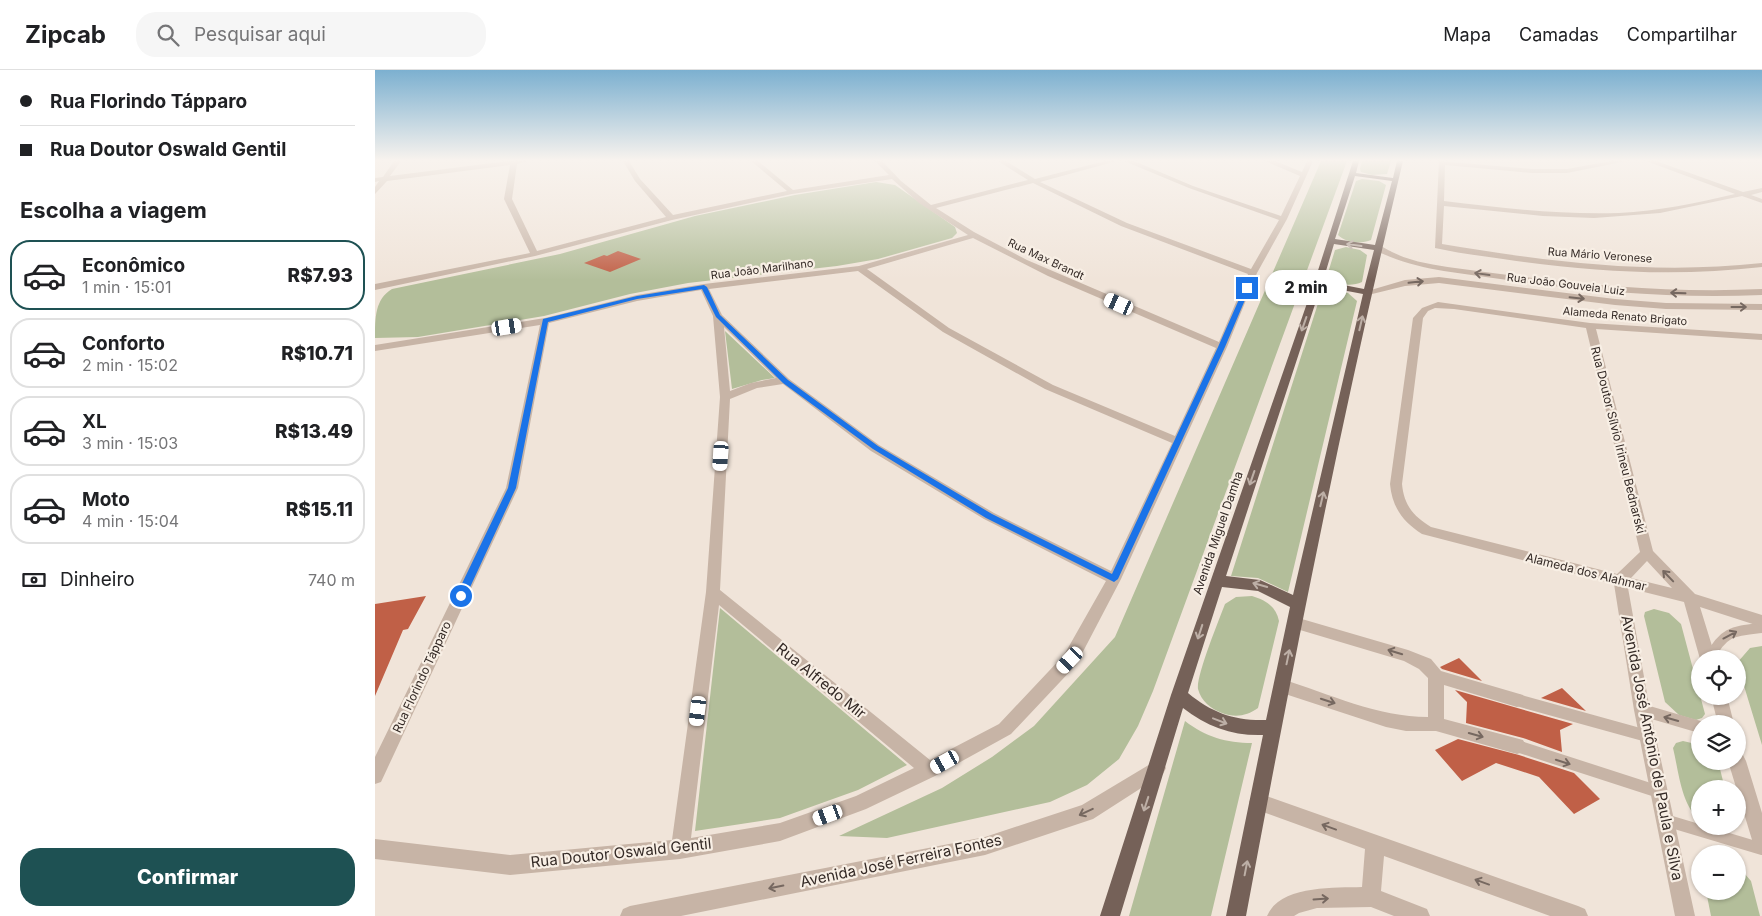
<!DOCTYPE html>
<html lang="pt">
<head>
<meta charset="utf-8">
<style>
  body { margin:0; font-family:Inter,sans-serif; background:#f6f6f6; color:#202124; height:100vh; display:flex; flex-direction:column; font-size:19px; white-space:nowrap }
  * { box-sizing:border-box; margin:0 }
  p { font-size:16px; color:#757577 }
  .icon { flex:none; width:28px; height:28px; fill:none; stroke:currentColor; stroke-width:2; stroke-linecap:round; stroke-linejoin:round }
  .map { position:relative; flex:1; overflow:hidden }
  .drawer { display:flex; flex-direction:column; background:#fff; width:375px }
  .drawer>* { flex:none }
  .guide { display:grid; align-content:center; height:110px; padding:0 20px; background:#fff }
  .fabs { position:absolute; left:1316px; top:580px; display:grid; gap:10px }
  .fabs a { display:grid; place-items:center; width:55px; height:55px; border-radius:50%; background:#fff; box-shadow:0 1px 4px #0004; font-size:25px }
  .end { position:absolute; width:22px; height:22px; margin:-11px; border:6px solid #1a73e8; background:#fff; box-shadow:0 0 0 2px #fff }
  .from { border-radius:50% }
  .bubble { position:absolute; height:35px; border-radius:18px; background:#fff; box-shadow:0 1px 4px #0004; font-size:16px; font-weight:800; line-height:35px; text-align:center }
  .car { position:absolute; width:15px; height:30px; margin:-15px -8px; border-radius:6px; box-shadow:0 0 4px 1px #0007; background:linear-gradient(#fff 24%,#345 0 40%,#fff 0 76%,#345 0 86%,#fff 0) }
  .guide b { display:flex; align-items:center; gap:18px; height:48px; font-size:19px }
  .guide b+b { border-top:1px solid #e0e0e0 }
  .guide i { width:12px; height:12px; background:#202124 }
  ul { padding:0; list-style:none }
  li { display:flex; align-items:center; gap:15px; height:70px; margin:0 10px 8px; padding:0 10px; border:2px solid #e0e0e0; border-radius:20px }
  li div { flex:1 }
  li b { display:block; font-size:19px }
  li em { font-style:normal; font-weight:800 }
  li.on { border-color:#1e5153 }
  li>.icon { width:45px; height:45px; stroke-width:1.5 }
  h2 { padding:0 20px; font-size:22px; line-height:60px }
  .pay { display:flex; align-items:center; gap:12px; height:55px; padding:0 20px; font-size:19px }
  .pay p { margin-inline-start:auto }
  .cta { display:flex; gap:10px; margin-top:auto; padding:10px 20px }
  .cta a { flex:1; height:58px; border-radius:20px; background:#1e5153; color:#fff; font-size:20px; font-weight:800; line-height:58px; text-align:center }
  header { display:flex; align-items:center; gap:30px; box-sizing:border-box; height:70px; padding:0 25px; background:#fff; border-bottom:1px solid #e0e0e0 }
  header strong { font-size:24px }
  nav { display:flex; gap:28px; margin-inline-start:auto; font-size:18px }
  .search { width:350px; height:45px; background:#f6f6f6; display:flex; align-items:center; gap:12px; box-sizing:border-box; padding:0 18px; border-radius:20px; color:#757577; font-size:19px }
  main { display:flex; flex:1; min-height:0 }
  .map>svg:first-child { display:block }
</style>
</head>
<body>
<header>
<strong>Zipcab</strong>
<div class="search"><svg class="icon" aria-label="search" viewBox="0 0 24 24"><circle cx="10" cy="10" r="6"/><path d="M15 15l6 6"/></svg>Pesquisar aqui</div>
<nav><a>Mapa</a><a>Camadas</a><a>Compartilhar</a></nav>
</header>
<main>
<section class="drawer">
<div class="guide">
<b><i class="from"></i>Rua Florindo Tápparo</b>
<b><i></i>Rua Doutor Oswald Gentil</b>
</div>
<h2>Escolha a viagem</h2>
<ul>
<li class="on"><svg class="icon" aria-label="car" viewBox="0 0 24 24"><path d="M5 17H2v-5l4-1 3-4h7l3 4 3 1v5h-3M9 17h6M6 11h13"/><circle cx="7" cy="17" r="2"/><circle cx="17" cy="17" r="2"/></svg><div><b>Econômico</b><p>1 min · 15:01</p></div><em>R$7.93</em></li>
<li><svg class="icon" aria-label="car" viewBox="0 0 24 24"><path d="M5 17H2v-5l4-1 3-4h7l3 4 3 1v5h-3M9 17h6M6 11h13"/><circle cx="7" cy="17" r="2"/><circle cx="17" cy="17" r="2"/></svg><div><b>Conforto</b><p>2 min · 15:02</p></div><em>R$10.71</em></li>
<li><svg class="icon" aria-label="car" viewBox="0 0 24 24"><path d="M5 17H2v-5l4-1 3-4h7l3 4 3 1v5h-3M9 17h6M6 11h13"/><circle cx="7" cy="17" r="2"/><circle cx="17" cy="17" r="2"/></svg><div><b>XL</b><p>3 min · 15:03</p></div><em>R$13.49</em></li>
<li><svg class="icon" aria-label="car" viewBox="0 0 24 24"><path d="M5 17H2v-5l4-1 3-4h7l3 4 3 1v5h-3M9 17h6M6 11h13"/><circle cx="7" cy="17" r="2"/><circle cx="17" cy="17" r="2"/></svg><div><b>Moto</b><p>4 min · 15:04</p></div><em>R$15.11</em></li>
</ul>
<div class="pay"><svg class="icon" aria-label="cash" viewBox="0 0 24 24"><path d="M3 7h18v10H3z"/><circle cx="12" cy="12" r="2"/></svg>Dinheiro<p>740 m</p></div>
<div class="cta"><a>Confirmar</a></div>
</section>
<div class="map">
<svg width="1387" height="846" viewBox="0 0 1387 846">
  <rect width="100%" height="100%" fill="#f0e4d9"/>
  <!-- green -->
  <path fill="#b3be9a" d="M946,91H972L778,621L763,656L744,689L712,715L675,732L512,768L464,766L567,718L617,687L659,656L740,567Z
    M987,91H1016L1012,104L997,105L986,102L985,99Z
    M987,109L1004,111L1011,115L996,170C986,174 971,173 963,165L981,111Z
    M501,112L520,115L580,157L582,163L577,168L503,189L462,196L313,213L255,224L169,246L43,267L0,268C0,248 0,229 17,219L185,184L320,146L420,125Z
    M971,177L985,180L992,185L987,212C976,217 961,215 952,206L960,180Z
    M953,221L973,223L982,231L913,522L883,508L856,506L946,224Z
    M350,261L400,308L387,310L357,319Z
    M877,526C890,530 901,536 904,551L883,638C872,646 860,648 847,643C836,639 826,631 823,619C821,606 844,550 850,534L861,527Z
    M345,538L532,695L483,720L405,748L320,761Z
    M1279,539L1294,543L1306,554L1330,644L1327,648L1321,650L1304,645L1290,632L1269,546L1270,542Z
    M1387,576V675L1362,593L1375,578Z
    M810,651C831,667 851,673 877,673L836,846H754Z
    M1308,671L1325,675V691H1343L1350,719H1325V751C1306,734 1304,703 1298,678L1301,673Z
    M1363,796L1376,811L1385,846H1336L1331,821H1362Z"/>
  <!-- building -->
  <path fill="#c06047" d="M243,181L266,189L235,202L209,193L229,185L232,186Z
    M51,526L33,559L28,560L0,626V534Z
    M1084,588L1107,611L1067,599L1065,597Z
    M1187,618L1211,641L1166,628Z
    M1080,620L1198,654L1185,660L1187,682L1148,668L1091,653L1092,632Z
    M1083,669L1144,685L1199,703L1225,729L1199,744L1164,707L1121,693L1087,711L1060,680Z"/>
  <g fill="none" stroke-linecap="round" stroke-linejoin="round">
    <!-- service-far1 -->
    <path stroke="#c7b4a6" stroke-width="10" d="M1334,589C1348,561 1358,561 1387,558"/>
    <!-- service -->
    <path stroke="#c7b4a6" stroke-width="12" d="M1142,630L1272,666
      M1267,640L1325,657
      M1142,676L1284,722
      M1290,750L1387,779"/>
    <!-- minor -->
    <path fill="#c7b4a6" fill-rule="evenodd" d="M19,91H26L15,106L133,91H154L142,94L137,129L162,181L291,147L260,111L248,91H254L265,109L298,145L412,121L376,91H383L418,120L514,105L500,91H507L526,111L556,135L653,110L623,91H631L660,109L730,91H742L665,112L752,153L876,199L904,150L814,118L749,91H759L818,116L906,146L925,106L890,91H900L927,102L932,91H938L912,149L882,203L852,277L746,509L701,595L636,664L560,706L491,739L405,771L305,789L135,805L0,789V769L135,785L297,770L331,522L345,327L338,246L326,220L262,231L174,253L143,418L6,712L0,714V687L131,418L165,255L0,281V275L170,248L262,225L329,214L484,196L593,165L544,133L517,109L417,124L297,150L160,186L0,220V214L155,183L129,129L135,95L12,111L0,124V117L4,111L0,112V108L8,107ZM658,113L746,156L873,204L844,272L652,190L599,162L561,138ZM598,168L673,206L841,278L800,366L678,315L574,258L492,199ZM483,201L568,262L670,319L797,373L736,501L619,443L504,375L414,309L347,245L334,219ZM349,257L401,308L376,313L355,321ZM408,314L496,381L609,449L731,511L689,585L624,654L555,690L345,520L355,329L382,318ZM344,535L539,698L481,726L405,753L316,768Z
      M1064,91L1157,99H1192L1236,91H1252L1192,103H1157L1070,95L1069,131C1127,138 1185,145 1244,143C1283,141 1322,133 1360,124L1271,91H1281L1368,122L1387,118V122L1376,125L1387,129V133L1367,126L1285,143L1219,148L1168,146L1069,136L1067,174C1175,192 1277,205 1387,193V197C1300,207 1215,202 1128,189C1106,186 1082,183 1060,178Z
      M1063,232L1215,253L1387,264V270L1221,259L1278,481L1320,524L1387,545V557L1325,537L1341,589H1325L1309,532L1253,518L1275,640L1320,846H1300L1259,640L1239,514L1047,464C1028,452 1017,437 1015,414L1038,248L1047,238ZM1060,238L1079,239L1211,258L1265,482L1242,504L1056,457C1038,446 1029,435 1027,414L1048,248L1053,241ZM1272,491L1297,518L1256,508Z
      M920,547L1033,580L1056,589L1066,601L1148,625L1150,630L1148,635L1142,637L1069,615V649L1148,670L1151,676L1148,682L1142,684L1061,661H1031L1011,657L901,621L899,616L901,611L907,609C954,624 1003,647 1053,647V608L1044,599L1029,591L915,557L913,553L915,549Z
      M1336,626H1352L1359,654H1343Z
      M1362,683L1368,685L1371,691L1387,743V782L1380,780L1378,773L1353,691H1362Z
      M883,723L1203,836L1210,839L1213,846H1175L1009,786L1006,821L1052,839L1055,846H1019L996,837L942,838L924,843L919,846H892C905,815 959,818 987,817L990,779L877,738L874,732L877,726Z"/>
    <!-- tertiary -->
    <path fill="#c7b4a6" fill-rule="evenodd" d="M1000,176C1007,175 1012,180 1017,182C1037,192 1059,195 1080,198C1183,212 1283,224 1387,219V225C1296,229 1207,221 1118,208C1077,202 1037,199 1000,180Z
      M1064,207L1240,229L1291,233L1387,234V240L1291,239L1240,235L1064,213L1030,216L993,225L989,222L1030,210Z
      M782,690L788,692L791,698L788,704L718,749L610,785L306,846H245L248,839L255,836L610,767L707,735Z"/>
    <!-- primary -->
    <path fill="#756158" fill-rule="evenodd" d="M978,91H984L981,103L1018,108L1022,91H1028C968,340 918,593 871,846H851L888,665C858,666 832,657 808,638L745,846H725L796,625L939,213ZM980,106L1017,111L1000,175L960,169ZM959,174L999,180L989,219L948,211ZM946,216L988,224L918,525L885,510L851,506ZM847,517L883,521L915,537L891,650C860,651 837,643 813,623Z"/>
  </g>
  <!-- one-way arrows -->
  <defs><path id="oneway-shaft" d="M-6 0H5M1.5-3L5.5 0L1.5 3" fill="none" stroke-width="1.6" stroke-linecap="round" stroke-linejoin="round" transform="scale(1.25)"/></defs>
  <g stroke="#bdafa6">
    <use href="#oneway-shaft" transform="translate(979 175) rotate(-172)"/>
    <use href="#oneway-shaft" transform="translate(986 253) rotate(-77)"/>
    <use href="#oneway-shaft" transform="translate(929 254) rotate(109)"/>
    <use href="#oneway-shaft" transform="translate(877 408) rotate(109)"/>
    <use href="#oneway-shaft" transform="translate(947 429) rotate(-77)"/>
    <use href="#oneway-shaft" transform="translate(885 515) rotate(-164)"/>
    <use href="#oneway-shaft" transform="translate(825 562) rotate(108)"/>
    <use href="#oneway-shaft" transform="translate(913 587) rotate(-78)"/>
    <use href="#oneway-shaft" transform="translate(845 651) rotate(21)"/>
    <use href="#oneway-shaft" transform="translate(771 734) rotate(108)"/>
    <use href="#oneway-shaft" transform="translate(871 798) rotate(-79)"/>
  </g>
  <g stroke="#766860">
    <use href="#oneway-shaft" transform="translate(1107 204) rotate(-172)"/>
    <use href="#oneway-shaft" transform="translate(1041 212) rotate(-6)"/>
    <use href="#oneway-shaft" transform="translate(1303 223) rotate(-178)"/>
    <use href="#oneway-shaft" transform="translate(1202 228) rotate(6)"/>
    <use href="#oneway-shaft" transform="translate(1364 237)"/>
    <use href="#oneway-shaft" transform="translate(1293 506) rotate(-134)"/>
    <use href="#oneway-shaft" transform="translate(1355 565) rotate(-28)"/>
    <use href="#oneway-shaft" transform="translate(1020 582) rotate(-163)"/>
    <use href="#oneway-shaft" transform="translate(953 631) rotate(18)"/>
    <use href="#oneway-shaft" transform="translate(1296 649) rotate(-164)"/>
    <use href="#oneway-shaft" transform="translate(1101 665) rotate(16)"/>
    <use href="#oneway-shaft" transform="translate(1188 692) rotate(18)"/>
    <use href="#oneway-shaft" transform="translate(711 742) rotate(155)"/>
    <use href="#oneway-shaft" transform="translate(954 757) rotate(-160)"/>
    <use href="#oneway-shaft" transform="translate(1107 812) rotate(-160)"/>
    <use href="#oneway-shaft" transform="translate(401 817) rotate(169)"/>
    <use href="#oneway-shaft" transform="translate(946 829) rotate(-4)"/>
  </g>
  <!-- sky -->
  <linearGradient id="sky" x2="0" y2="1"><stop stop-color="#7cb0d0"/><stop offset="0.43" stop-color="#f8f3ee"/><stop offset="1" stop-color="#f8f3ee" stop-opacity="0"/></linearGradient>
  <rect width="1387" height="210" fill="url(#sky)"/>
  <!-- route -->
  <path fill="#1a73e8" d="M329,215L332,217L345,245L413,310L503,376L617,444L737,504L843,277L869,218L872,216L875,218L850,277L743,509L739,512L611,448L498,379L408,313L341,247L327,219L262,229L173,252L141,418L91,526L89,529H83L81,526L133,418L168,249L262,226Z"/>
  <g text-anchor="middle" stroke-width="4.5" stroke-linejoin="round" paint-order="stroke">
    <!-- far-street labels -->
    <g font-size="11" fill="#342a26" stroke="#f8efe5">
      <text transform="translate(1225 185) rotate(4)" y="4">Rua Mário Veronese</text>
      <text transform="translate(671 189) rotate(25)" y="4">Rua Max Brandt</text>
      <text transform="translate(387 199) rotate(-7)" y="4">Rua João Marilhano</text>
      <text transform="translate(1191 214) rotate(7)" y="4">Rua João Gouveia Luiz</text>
      <text transform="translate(1250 246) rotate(5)" y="4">Alameda Renato Brigato</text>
    </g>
    <!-- street labels -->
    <g font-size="12" fill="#342a26" stroke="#f8efe5">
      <text transform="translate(1243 370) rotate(76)" y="4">Rua Doutor Sílvio Irineu Bednarski</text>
      <text transform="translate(843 463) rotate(-71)" y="4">Avenida Miguel Damha</text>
      <text transform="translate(1211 502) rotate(14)" y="4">Alameda dos Alahmar</text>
      <text transform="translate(47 607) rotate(-65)" y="4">Rua Florindo Tápparo</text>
    </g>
    <!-- near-street labels -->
    <g font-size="15" fill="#342a26" stroke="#f8efe5">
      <text transform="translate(446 611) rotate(39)" y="5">Rua Alfredo Mir</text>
      <text transform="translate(1277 678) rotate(79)" y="5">Avenida José Antônio de Paula e Silva</text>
      <text transform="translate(246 783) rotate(-6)" y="5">Rua Doutor Oswald Gentil</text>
      <text transform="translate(526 791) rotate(-12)" y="5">Avenida José Ferreira Fontes</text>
    </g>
  </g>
</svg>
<div class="fabs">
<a><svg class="icon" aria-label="locate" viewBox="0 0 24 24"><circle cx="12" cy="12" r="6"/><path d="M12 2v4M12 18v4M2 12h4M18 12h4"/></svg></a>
<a><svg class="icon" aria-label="layers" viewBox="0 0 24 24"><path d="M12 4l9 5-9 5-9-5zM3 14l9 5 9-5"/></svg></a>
<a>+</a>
<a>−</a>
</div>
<i class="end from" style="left:86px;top:526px"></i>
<i class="end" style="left:872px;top:218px"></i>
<div class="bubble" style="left:890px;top:200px;width:82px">2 min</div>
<i class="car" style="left:744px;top:234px;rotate:294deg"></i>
<i class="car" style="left:132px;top:257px;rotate:81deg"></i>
<i class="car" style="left:346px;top:386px;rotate:184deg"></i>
<i class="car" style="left:695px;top:590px;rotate:223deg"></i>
<i class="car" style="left:323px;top:641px;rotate:187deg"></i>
<i class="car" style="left:570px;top:692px;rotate:241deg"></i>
<i class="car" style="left:453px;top:745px;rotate:250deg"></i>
</div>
</main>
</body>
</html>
